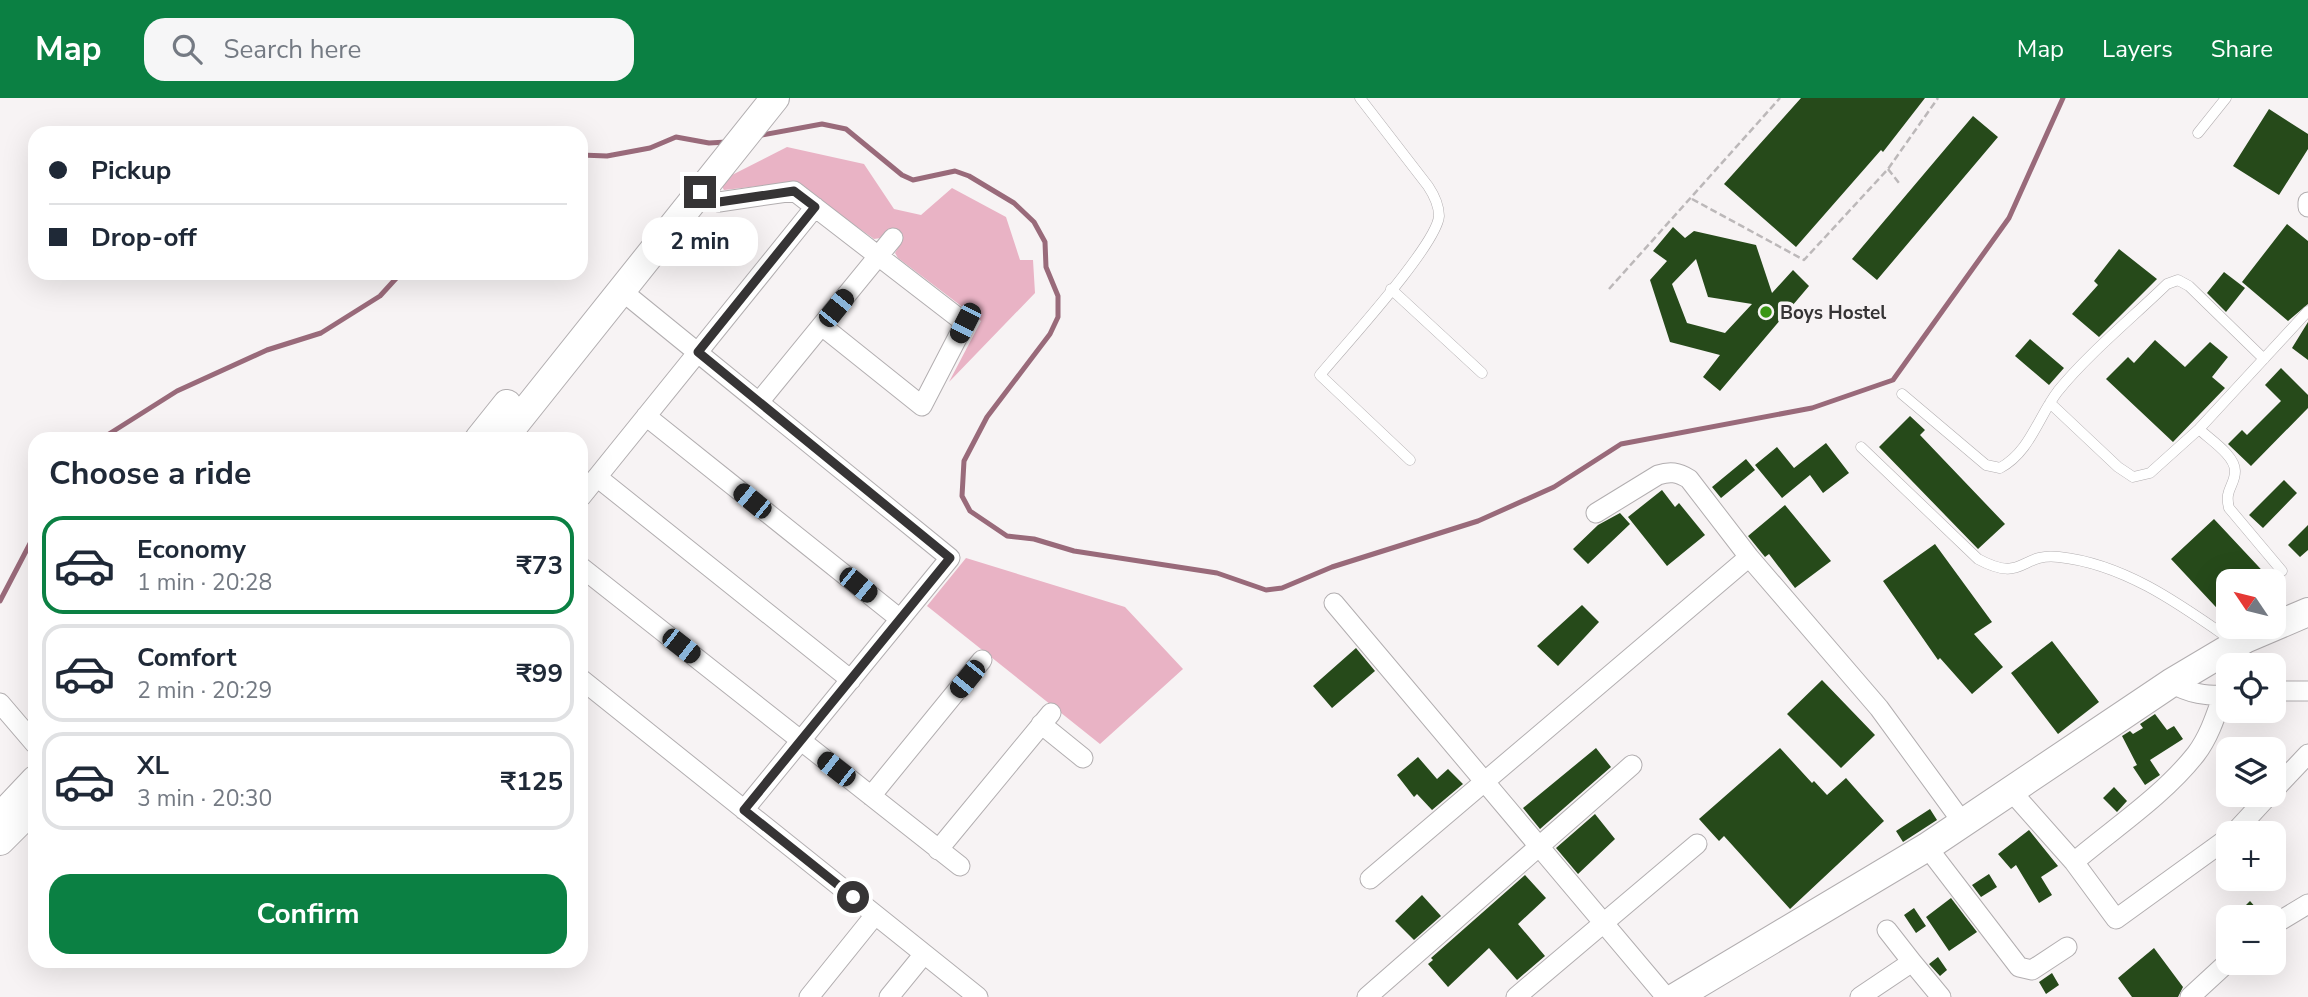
<!DOCTYPE html>
<html lang="en">
<head>
<meta charset="utf-8">
<style>
  body { margin:0; font-family:"Nunito Sans",sans-serif; background:#f6f6f7; color:#1f2937; height:100vh; display:flex; flex-direction:column; font-size:26px; white-space:nowrap }
  * { box-sizing:border-box; margin:0 }
  p { font-size:23px; color:#747a83 }
  .icon { flex:none; width:38px; height:38px; fill:none; stroke:currentColor; stroke-width:2; stroke-linecap:round; stroke-linejoin:round }
  .map { position:relative; flex:1; overflow:hidden }
  .sheet { position:absolute; left:28px; top:334px; width:560px; height:536px; display:flex; flex-direction:column; background:#fff; border-radius:21px; box-shadow:0 7px 28px #0002 }
  .sheet>* { flex:none }
  .banner { position:absolute; left:28px; top:28px; width:560px; height:154px; border-radius:21px; box-shadow:0 7px 28px #0002; display:grid; align-content:center; height:154px; padding:0 21px; background:#fff }
  .needle { width:46px; rotate:305deg }
  .buttons { position:absolute; left:2216px; top:471px; display:grid; gap:14px }
  .buttons a { display:grid; place-items:center; width:70px; height:70px; border-radius:14px; background:#fff; box-shadow:0 7px 28px #0002; font-size:35px }
  .end { position:absolute; width:32px; height:32px; margin:-16px; border:9px solid #363435; background:#fff; box-shadow:0 0 0 4px #fff }
  .from { border-radius:50% }
  .bubble { position:absolute; height:49px; border-radius:21px; background:#fff; box-shadow:0 7px 28px #0002; font-size:23px; font-weight:700; line-height:49px; text-align:center }
  .car { position:absolute; width:21px; height:42px; margin:-21px -10px; border-radius:9px; box-shadow:0 0 5px 2px #0007; background:linear-gradient(#222 24%,#8ab4d8 0 40%,#222 0 76%,#8ab4d8 0 86%,#222 0) }
  .banner b { display:flex; align-items:center; gap:24px; height:66px; font-size:26px }
  .banner b+b { border-top:2px solid #e0e1e3 }
  .banner i { width:18px; height:18px; background:#1f2937 }
  ul { padding:0; list-style:none }
  li { display:flex; align-items:center; gap:21px; height:98px; margin:0 14px 10px; padding:0 7px; border:4px solid #e0e1e3; border-radius:21px }
  li div { flex:1 }
  li b { display:block; font-size:26px }
  li em { font-style:normal; font-weight:700 }
  li.on { border-color:#0b8043 }
  li>.icon { width:63px; height:63px; stroke-width:1.5 }
  h2 { padding:0 21px; font-size:32px; line-height:84px }
  .primary-button { display:flex; gap:14px; margin-top:auto; padding:14px 21px }
  .primary-button a { flex:1; height:80px; border-radius:21px; background:#0b8043; color:#fff; font-size:28px; font-weight:700; line-height:80px; text-align:center }
  header { display:flex; align-items:center; gap:42px; box-sizing:border-box; height:98px; padding:0 35px; background:#0b8043; color:#fff }
  header strong { font-size:33px }
  nav { display:flex; gap:38px; margin-inline-start:auto; font-size:24px }
  .search { width:490px; height:63px; background:#f6f6f7; display:flex; align-items:center; gap:18px; box-sizing:border-box; padding:0 24px; border-radius:21px; color:#747a83; font-size:26px }
  .map>svg:first-child { display:block }
</style>
</head>
<body>
<header>
<strong>Map</strong>
<div class="search"><svg class="icon" aria-label="search" viewBox="0 0 24 24"><circle cx="10" cy="10" r="6"/><path d="M15 15l6 6"/></svg>Search here</div>
<nav><a>Map</a><a>Layers</a><a>Share</a></nav>
</header>
<div class="map">
<svg width="2308" height="899" viewBox="0 0 2308 899">
  <rect width="100%" height="100%" fill="#f7f3f4"/>
  <!-- green -->
  <path fill="#e9b3c5" d="M787,49L864,66L894,111L921,117L952,90L1006,119L1020,162H1033L1035,195L949,284L981,223L898,160L895,155L900,146L881,140L874,141L794,84L724,92L721,87L728,79Z
    M966,460L1125,509L1183,571L1100,646L927,508Z"/>
  <g fill="none" stroke-linecap="round" stroke-linejoin="round">
    <!-- stream -->
    <path stroke="#996a7a" stroke-width="5" d="M757,38L822,26L846,31L902,77L913,82L955,73L969,78L1014,105L1034,124L1045,144L1046,169L1058,198V219L1050,236L987,319L964,363L962,398L970,413L1007,438L1034,441L1074,453L1217,475L1266,492L1282,490L1332,469L1478,423L1554,389L1621,346L1812,310L1893,282L2009,120L2063,0
      M581,57L607,58L650,50L676,39L709,45L727,44
      M101,341L177,293L267,252L321,235L380,198L401,175
      M0,503L35,436"/>
  </g>
  <!-- building -->
  <path fill="#264a1a" fill-rule="evenodd" d="M1801,0H1925L1883,54L1881,52L1796,149L1724,86Z
    M2269,11L2308,36V51L2279,97L2233,68Z
    M1973,18L1998,39L1877,182L1852,161Z
    M2287,126L2308,143V206L2288,223L2242,184Z
    M1673,129L1685,140L1694,133L1756,147L1772,195L1793,172L1809,188L1720,293L1703,279L1720,257L1670,244L1650,182L1667,163L1653,153ZM1696,161L1708,199L1752,206L1725,235L1687,225L1672,186Z
    M2119,151L2157,181L2099,239L2072,216L2098,187L2094,183Z
    M2224,174L2245,190L2226,214L2207,195Z
    M2308,224V262L2292,250Z
    M2030,241L2064,270L2049,287L2015,258Z
    M2155,242L2185,269L2210,244L2228,259L2212,279L2225,290L2173,344L2106,281L2128,259L2134,265Z
    M2281,270L2308,297V310L2251,368L2228,346L2242,332L2247,337L2281,303L2265,287Z
    M1910,318L1925,332L1920,337L2005,426L1978,451L1879,349Z
    M1826,345L1849,375L1823,395L1810,377L1782,400L1755,367L1777,349L1794,370Z
    M1746,361L1755,372L1721,400L1712,389Z
    M2284,382L2297,395L2263,430L2249,417Z
    M1662,392L1675,409L1679,405L1705,437L1667,468L1628,419Z
    M1785,407L1831,463L1795,490L1769,456L1765,459L1748,438Z
    M1620,415L1630,426L1588,466L1573,451L1598,427Z
    M2214,421L2272,483H2228V522L2171,461Z
    M2308,427V452L2300,459L2288,447Z
    M1935,446L1992,524L1974,536L2003,569L1972,596L1940,560L1938,562L1883,483Z
    M1582,507L1599,524L1558,568L1537,548Z
    M2052,543L2099,604L2058,636L2011,575Z
    M1356,550L1375,573L1332,610L1313,588Z
    M1822,582L1875,637L1841,670L1787,616Z
    M2155,616L2167,632L2174,628L2183,641L2150,662L2160,677L2145,687L2133,669L2137,667L2122,638L2130,633L2133,636L2143,630L2140,626Z
    M1596,650L1611,669L1540,731L1523,710Z
    M1780,650L1812,685L1814,683L1827,697L1846,680L1884,723L1790,811L1724,738L1719,743L1699,721Z
    M1418,659L1437,681L1448,671L1463,686L1432,712L1417,696L1414,699L1397,677Z
    M2114,689L2127,703L2117,714L2103,700Z
    M1930,711L1937,722L1903,744L1896,733Z
    M1595,716L1615,741L1578,776L1556,750Z
    M2029,732L2058,768L2041,779L2052,797L2039,805L2016,767L2011,771L1998,756Z
    M1989,776L1997,789L1981,799L1972,787Z
    M1525,777L1546,800L1518,826L1545,858L1517,882L1489,850L1448,889L1428,866L1433,862L1431,860Z
    M1422,797L1441,818L1414,842L1395,823Z
    M1951,800L1977,834L1949,853L1926,819Z
    M2250,803L2264,819H2234Z
    M1914,810L1926,828L1916,835L1904,817Z
    M2154,850L2183,889L2178,899H2132L2118,880Z
    M1938,859L1947,872L1940,878L1929,866Z
    M2052,875L2059,887L2046,896L2039,884Z"/>
  <g fill="none" stroke-linecap="round" stroke-linejoin="round">
    <!-- lane casing -->
    <g stroke="#b2aeb0" stroke-width="11">
      <path id="lane" d="M1360,0L1428,88C1434,97 1439,106 1439,118C1437,147 1343,249 1320,277L1410,362
        M2198,35L2226,0
        M1391,191L1482,275
        M1902,296L1986,367L2000,370C2030,354 2038,319 2058,293C2087,257 2133,219 2167,186L2178,182L2189,188L2264,261
        M2050,305L2118,369L2133,379L2150,375L2199,331L2308,213
        M2199,331C2209,341 2235,357 2235,373C2235,388 2224,391 2229,410L2282,473
        M1861,349L1978,461C2024,486 2020,454 2059,459C2125,466 2181,507 2234,544"/>
    </g>
    <!-- street casing -->
    <g stroke="#b2aeb0" stroke-width="21">
      <path id="street" d="M700,94L719,104L794,93L965,225L922,308L822,228
        M2308,104V109
        M622,193L950,460L744,712
        M759,304L893,140
        M646,318L900,521
        M597,379L851,582
        M581,399L815,109
        M1596,415L1658,377C1670,373 1678,374 1689,381L1749,459L1879,610L1963,725
        M581,469L960,768
        M1334,505L1666,899
        M581,581L978,899
        M2171,585C2190,596 2206,598 2228,597
        M2273,593H2308
        M0,605L35,646
        M1041,626L1083,660
        M2011,693L2074,764L2116,821L2228,740
        M2273,693L2308,656
        M871,698L982,562
        M2234,735L2270,696
        M1927,749L2019,869L2032,872L2067,849
        M938,752L1051,615
        M2074,764C2114,730 2163,698 2196,656C2209,639 2216,617 2223,597
        M1370,781L1749,459
        M2273,827L2308,806
        M1887,832L1912,864
        M809,899L875,817
        M889,899L924,856
        M1367,899L1632,667
        M1516,899L1697,746
        M1860,899L1912,864L1941,899
        M2190,899L2228,864"/>
    </g>
    <!-- secondary casing -->
    <g stroke="#b2aeb0" stroke-width="30">
      <path id="secondary" d="M479,341L507,306
        M503,341L775,0
        M0,719L35,682
        M0,743L31,712
        M1676,899L1927,749L2171,585L2245,541L2308,514"/>
    </g>
    <!-- path -->
    <path stroke="#bcb8b9" stroke-width="2.5" stroke-dasharray="7 3.5" stroke-linecap="butt" d="M1888,71L1899,85
      M1692,101L1804,162L1888,71L1938,0
      M1609,191L1780,0"/>
    <!-- lane -->
    <use href="#lane" stroke="#fff" stroke-width="10"/>
    <!-- street -->
    <use href="#street" stroke="#fff" stroke-width="19"/>
    <!-- secondary -->
    <use href="#secondary" stroke="#fff" stroke-width="28"/>
  </g>
  <g fill="none" stroke-linecap="round" stroke-linejoin="round">
    <!-- route -->
    <path stroke="#363435" stroke-width="9" d="M700,94L719,104L794,93L815,109L698,254L950,460L744,712L853,799"/>
  </g>
  <!-- markers -->
  <circle fill="#3a9613" stroke="#f7f3f4" stroke-width="2.5" cx="1766" cy="214" r="7"/>
  <g text-anchor="middle" stroke-width="7" stroke-linejoin="round" paint-order="stroke">
    <!-- poi labels -->
    <g font-size="19" font-weight="bold" fill="#363435" stroke="#f7f3f4" text-anchor="start">
      <text x="1780" y="221">Boys Hostel</text>
    </g>
  </g>
</svg>
<div class="buttons">
<a><svg class="needle" viewBox="-14 -14 28 28"><path d="M0-13l5 13h-10z" fill="#e53935"/><path d="M0 13l5-13h-10z" fill="#747a83"/></svg></a>
<a><svg class="icon" aria-label="locate" viewBox="0 0 24 24"><circle cx="12" cy="12" r="6"/><path d="M12 2v4M12 18v4M2 12h4M18 12h4"/></svg></a>
<a><svg class="icon" aria-label="layers" viewBox="0 0 24 24"><path d="M12 4l9 5-9 5-9-5zM3 14l9 5 9-5"/></svg></a>
<a>+</a>
<a>−</a>
</div>
<i class="end from" style="left:853px;top:799px"></i>
<i class="end" style="left:700px;top:94px"></i>
<div class="bubble" style="left:642px;top:119px;width:116px">2 min</div>
<i class="car" style="left:836px;top:210px;rotate:39deg"></i>
<i class="car" style="left:965px;top:225px;rotate:207deg"></i>
<i class="car" style="left:752px;top:403px;rotate:309deg"></i>
<i class="car" style="left:858px;top:487px;rotate:129deg"></i>
<i class="car" style="left:681px;top:548px;rotate:128deg"></i>
<i class="car" style="left:967px;top:581px;rotate:219deg"></i>
<i class="car" style="left:836px;top:671px;rotate:308deg"></i>
<div class="banner">
<b><i class="from"></i>Pickup</b>
<b><i></i>Drop-off</b>
</div>
<section class="sheet">
<h2>Choose a ride</h2>
<ul>
<li class="on"><svg class="icon" aria-label="car" viewBox="0 0 24 24"><path d="M5 17H2v-5l4-1 3-4h7l3 4 3 1v5h-3M9 17h6M6 11h13"/><circle cx="7" cy="17" r="2"/><circle cx="17" cy="17" r="2"/></svg><div><b>Economy</b><p>1 min · 20:28</p></div><em>₹73</em></li>
<li><svg class="icon" aria-label="car" viewBox="0 0 24 24"><path d="M5 17H2v-5l4-1 3-4h7l3 4 3 1v5h-3M9 17h6M6 11h13"/><circle cx="7" cy="17" r="2"/><circle cx="17" cy="17" r="2"/></svg><div><b>Comfort</b><p>2 min · 20:29</p></div><em>₹99</em></li>
<li><svg class="icon" aria-label="car" viewBox="0 0 24 24"><path d="M5 17H2v-5l4-1 3-4h7l3 4 3 1v5h-3M9 17h6M6 11h13"/><circle cx="7" cy="17" r="2"/><circle cx="17" cy="17" r="2"/></svg><div><b>XL</b><p>3 min · 20:30</p></div><em>₹125</em></li>
</ul>
<div class="primary-button"><a>Confirm</a></div>
</section>
</div>
</body>
</html>
